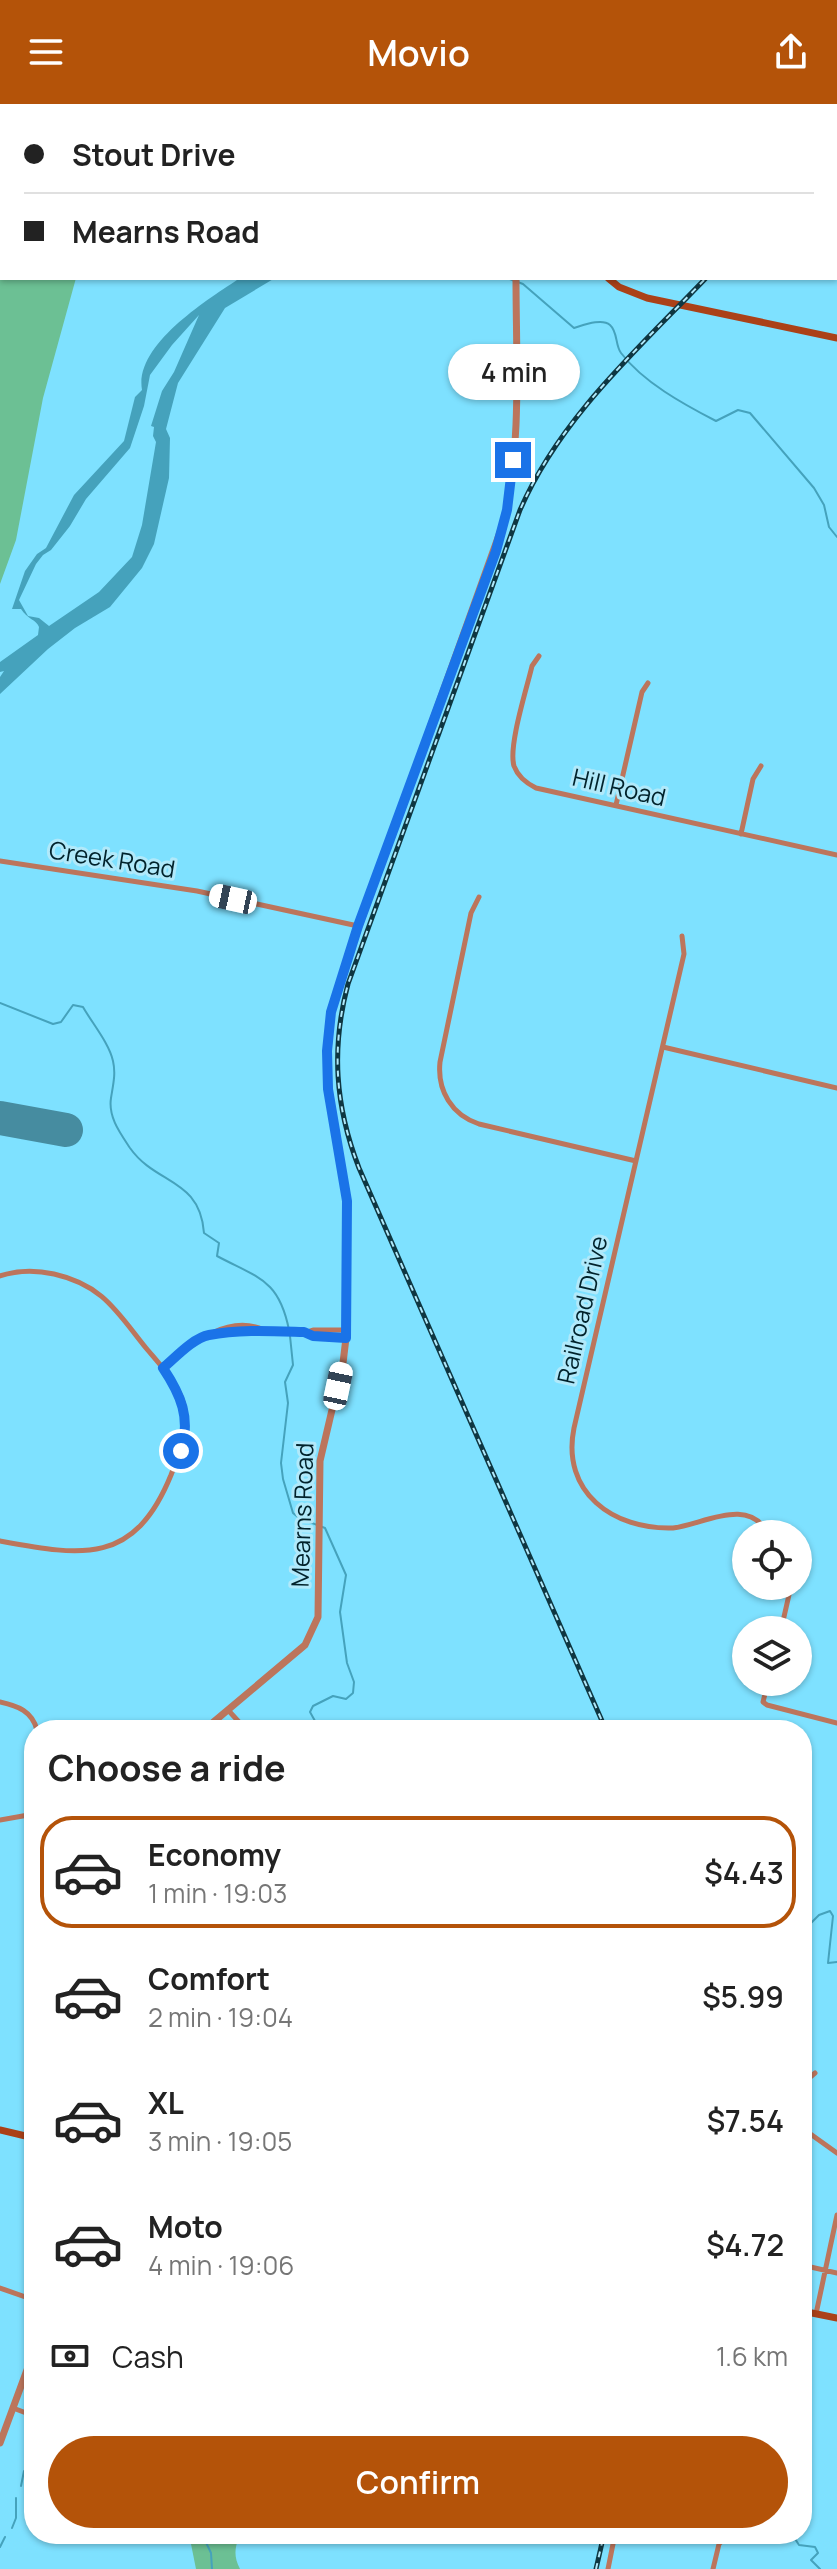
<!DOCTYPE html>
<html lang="en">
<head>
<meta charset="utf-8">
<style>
  body { margin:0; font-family:Manrope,sans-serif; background:#f2f2f2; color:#222; height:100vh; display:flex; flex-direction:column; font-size:30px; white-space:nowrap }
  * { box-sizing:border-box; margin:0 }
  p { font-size:26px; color:#767676 }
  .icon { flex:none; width:44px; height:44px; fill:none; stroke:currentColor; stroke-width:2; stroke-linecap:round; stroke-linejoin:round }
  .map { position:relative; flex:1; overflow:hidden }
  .sheet { position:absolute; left:24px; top:1616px; width:788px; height:824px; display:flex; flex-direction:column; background:#fff; border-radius:32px; box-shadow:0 2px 6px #0004 }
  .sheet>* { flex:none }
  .hud { position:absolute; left:0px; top:0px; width:838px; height:176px; box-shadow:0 2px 6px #0004; display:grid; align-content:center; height:176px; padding:0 24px; background:#fff }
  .tools { position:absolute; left:732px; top:1416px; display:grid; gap:16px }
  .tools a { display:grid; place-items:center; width:80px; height:80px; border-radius:50%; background:#fff; box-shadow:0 2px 6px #0004; font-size:40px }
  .end { position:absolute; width:36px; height:36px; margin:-18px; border:10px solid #1a73e8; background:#fff; box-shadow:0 0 0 4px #fff }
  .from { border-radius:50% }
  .bubble { position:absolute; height:56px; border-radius:28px; background:#fff; box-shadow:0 2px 6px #0004; font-size:26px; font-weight:600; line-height:56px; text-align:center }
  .car { position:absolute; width:24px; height:48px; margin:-24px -12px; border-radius:10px; box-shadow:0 0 6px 2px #0007; background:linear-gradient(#fff 24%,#345 0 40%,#fff 0 76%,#345 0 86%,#fff 0) }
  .hud b { display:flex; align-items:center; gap:28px; height:76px; font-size:30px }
  .hud b+b { border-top:2px solid #e0e0e0 }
  .hud i { width:20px; height:20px; background:#222 }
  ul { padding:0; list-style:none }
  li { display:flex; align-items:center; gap:24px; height:112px; margin:0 16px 12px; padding:0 8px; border:4px solid transparent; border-radius:32px }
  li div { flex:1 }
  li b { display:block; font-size:30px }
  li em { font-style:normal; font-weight:600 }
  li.current { border-color:#b45309 }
  li>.icon { width:72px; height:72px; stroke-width:1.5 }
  h2 { padding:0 24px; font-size:36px; line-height:96px }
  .pay { display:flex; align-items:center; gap:20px; height:88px; padding:0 24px; font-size:30px }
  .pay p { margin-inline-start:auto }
  .primary-button { display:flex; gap:16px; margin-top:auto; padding:16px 24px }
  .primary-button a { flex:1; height:92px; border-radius:48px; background:#b45309; color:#fff; font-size:32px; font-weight:600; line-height:92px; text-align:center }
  header { display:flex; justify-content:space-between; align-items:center; height:104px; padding:0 24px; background:#b45309; color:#fff; font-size:36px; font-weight:600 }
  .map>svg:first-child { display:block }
</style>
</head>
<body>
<header><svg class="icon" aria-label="menu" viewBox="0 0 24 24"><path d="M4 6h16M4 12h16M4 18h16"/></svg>Movio<svg class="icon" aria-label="share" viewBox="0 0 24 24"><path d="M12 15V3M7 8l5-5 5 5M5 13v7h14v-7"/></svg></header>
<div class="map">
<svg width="837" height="2465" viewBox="0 0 837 2465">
  <rect width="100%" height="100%" fill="#7ee1ff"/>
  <!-- green -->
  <path fill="#6cc094" d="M0,52L2,174H76L43,294L16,436L0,480Z
    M189,2430H240C235,2443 233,2452 240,2465H196Z"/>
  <!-- water -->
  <path fill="#45a2bc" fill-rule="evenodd" d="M240,174H275L225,204L178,279L166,325L170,334L169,374L154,440L142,464L110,503L75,524L48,545L0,590V573L4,567L0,568V558L38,531L39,523C37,516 27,515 21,505H12L25,467L37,450L46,444L74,391L124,337L135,293L142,286C134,241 207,196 240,174ZM199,211L174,268L162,287L151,322L154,323L153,332L156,338L142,421L132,453L99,488L49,522L39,514L28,512L19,496L36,460L43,451L51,446L70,422L86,395L130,344L144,302L150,271L172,241Z"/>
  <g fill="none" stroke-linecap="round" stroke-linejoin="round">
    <!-- stream -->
    <path stroke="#45a2bc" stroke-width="2" d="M507,174L523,180L574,224C584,221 602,214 610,221C618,228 615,241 621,249C643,278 683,300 716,317L738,306L750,309L814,384L824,401L829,423L837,433
      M0,899L53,920L61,918L73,901L83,903C92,919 109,939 113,957C116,970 113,981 111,994C108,1013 120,1029 130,1044C156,1081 200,1074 204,1129L219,1139L217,1152C258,1174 279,1175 289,1226
      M290,1232L293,1261L285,1278L288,1299L281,1359L283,1375L293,1409L299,1414L325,1424L346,1471L340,1508L347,1559L354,1578L353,1589L346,1595L333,1592L313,1602L310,1608L320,1626
      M802,1828L819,1811L830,1807L833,1812L828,1859L837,1858
      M21,2382L24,2367L34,2361
      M12,2424L16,2414V2394
      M202,2430L211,2449L212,2465
      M792,2430L799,2441L815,2443L818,2449L811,2456L820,2465
      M0,2443L5,2433"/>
    <!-- runway -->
    <path stroke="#468ca0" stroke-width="34" d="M0,1014L66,1026"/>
    <!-- minor -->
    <path stroke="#bc755c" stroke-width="5" d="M539,552L532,562C527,584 508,642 514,662C518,673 526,679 536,684L837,751
      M616,701L642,588L648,579
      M741,730L753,675L761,662
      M0,757L197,787L358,822
      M479,793L471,809L440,958C437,987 452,1011 479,1020L636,1057
      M682,832L684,850L574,1324C561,1388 613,1426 673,1424C704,1420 749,1392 768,1430
      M663,943L837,984
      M0,1172C18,1166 35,1166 54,1170C103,1181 117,1208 146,1244C161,1262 181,1282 185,1306C189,1329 179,1350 171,1371C134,1462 82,1452 0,1437
      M307,1228L313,1226H346
      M211,1230L258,1229L264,1226
      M163,1264C190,1242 226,1209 264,1226L346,1234
      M781,1526L791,1482
      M768,1578L763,1598L767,1601L837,1619
      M0,1598C18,1602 32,1607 37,1626
      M228,1606L239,1618L253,1626
      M0,1716L34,1710
      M802,1980L815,1969
      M802,2024L837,2049
      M802,2161L837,2169
      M0,2184L34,2196
      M816,2210L837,2111
      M13,2304L34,2312
      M514,2436L515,2430
      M608,2465L615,2430
      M713,2465L719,2440L728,2430"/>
    <!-- tertiary -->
    <path stroke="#bc755c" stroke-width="7" d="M204,1626L305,1541L318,1513L320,1357L343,1259L346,1234L347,1097L331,1005L327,962L331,908L344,864L504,417C522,339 516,254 516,174
      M0,2339L34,2247"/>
    <!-- secondary -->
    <path stroke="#ab4118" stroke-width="7" d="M0,52L2,53
      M608,174L619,183L647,194L837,234
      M0,2026L34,2034
      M802,2207L837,2214"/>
    <!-- rail casing -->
    <g stroke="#0f3742" stroke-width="5">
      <path id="rail" d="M836,38L837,37
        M606,1626L359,1064C335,1002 331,944 348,880L520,406C560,314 637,246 706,174
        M596,2465L604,2430"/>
    </g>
    <!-- rail -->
    <use href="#rail" stroke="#b1e9fa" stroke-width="2" stroke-dasharray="6" stroke-linecap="butt"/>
  </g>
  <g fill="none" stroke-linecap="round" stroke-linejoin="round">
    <!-- route -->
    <path stroke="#1a73e8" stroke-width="10" d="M181,1347C191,1314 181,1291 163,1264C175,1254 193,1234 209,1231C239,1225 273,1227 304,1228L313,1232L346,1234L347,1097L328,985L327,947L331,908L358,822L496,447L507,406L513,356"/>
  </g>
  <g text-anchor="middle" stroke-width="6" stroke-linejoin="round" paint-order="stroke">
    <!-- street labels -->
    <g font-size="24" fill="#01222b" stroke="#b1e9fa">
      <text transform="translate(619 684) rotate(13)" y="8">Hill Road</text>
      <text transform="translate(112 756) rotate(9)" y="8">Creek Road</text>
      <text transform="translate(583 1206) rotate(-77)" y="8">Railroad Drive</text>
      <text transform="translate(303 1411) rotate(-88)" y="8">Mearns Road</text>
    </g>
  </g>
</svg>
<div class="tools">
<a><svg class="icon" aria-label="locate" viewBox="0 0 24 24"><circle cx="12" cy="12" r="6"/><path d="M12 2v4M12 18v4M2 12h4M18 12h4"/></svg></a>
<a><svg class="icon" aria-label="layers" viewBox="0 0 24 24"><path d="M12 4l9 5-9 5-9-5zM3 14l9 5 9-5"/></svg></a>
</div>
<i class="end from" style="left:181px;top:1347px"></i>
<i class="end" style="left:513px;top:356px"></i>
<div class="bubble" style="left:448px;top:240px;width:132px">4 min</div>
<i class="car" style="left:233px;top:795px;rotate:282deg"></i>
<i class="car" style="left:338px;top:1282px;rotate:12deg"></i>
<div class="hud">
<b><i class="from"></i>Stout Drive</b>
<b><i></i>Mearns Road</b>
</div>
<section class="sheet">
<h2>Choose a ride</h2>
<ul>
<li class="current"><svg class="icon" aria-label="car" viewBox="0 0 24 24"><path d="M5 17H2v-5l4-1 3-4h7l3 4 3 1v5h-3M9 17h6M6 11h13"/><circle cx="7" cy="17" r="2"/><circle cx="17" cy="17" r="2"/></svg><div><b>Economy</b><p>1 min · 19:03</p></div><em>$4.43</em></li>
<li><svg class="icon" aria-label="car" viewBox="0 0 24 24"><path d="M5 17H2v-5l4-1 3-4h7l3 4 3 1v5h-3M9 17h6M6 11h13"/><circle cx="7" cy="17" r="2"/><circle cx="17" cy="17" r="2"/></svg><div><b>Comfort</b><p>2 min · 19:04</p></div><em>$5.99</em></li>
<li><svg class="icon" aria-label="car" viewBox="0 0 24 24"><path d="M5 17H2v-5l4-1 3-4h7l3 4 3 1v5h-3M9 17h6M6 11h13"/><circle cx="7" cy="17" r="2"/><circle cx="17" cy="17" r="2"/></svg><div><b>XL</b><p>3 min · 19:05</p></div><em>$7.54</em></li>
<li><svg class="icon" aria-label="car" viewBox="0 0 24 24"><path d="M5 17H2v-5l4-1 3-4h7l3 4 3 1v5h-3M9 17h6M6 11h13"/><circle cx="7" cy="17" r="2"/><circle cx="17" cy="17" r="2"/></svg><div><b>Moto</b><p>4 min · 19:06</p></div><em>$4.72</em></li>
</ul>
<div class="pay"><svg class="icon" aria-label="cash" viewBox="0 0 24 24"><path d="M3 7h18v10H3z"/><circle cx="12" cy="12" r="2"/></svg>Cash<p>1.6 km</p></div>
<div class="primary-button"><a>Confirm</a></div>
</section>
</div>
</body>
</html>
